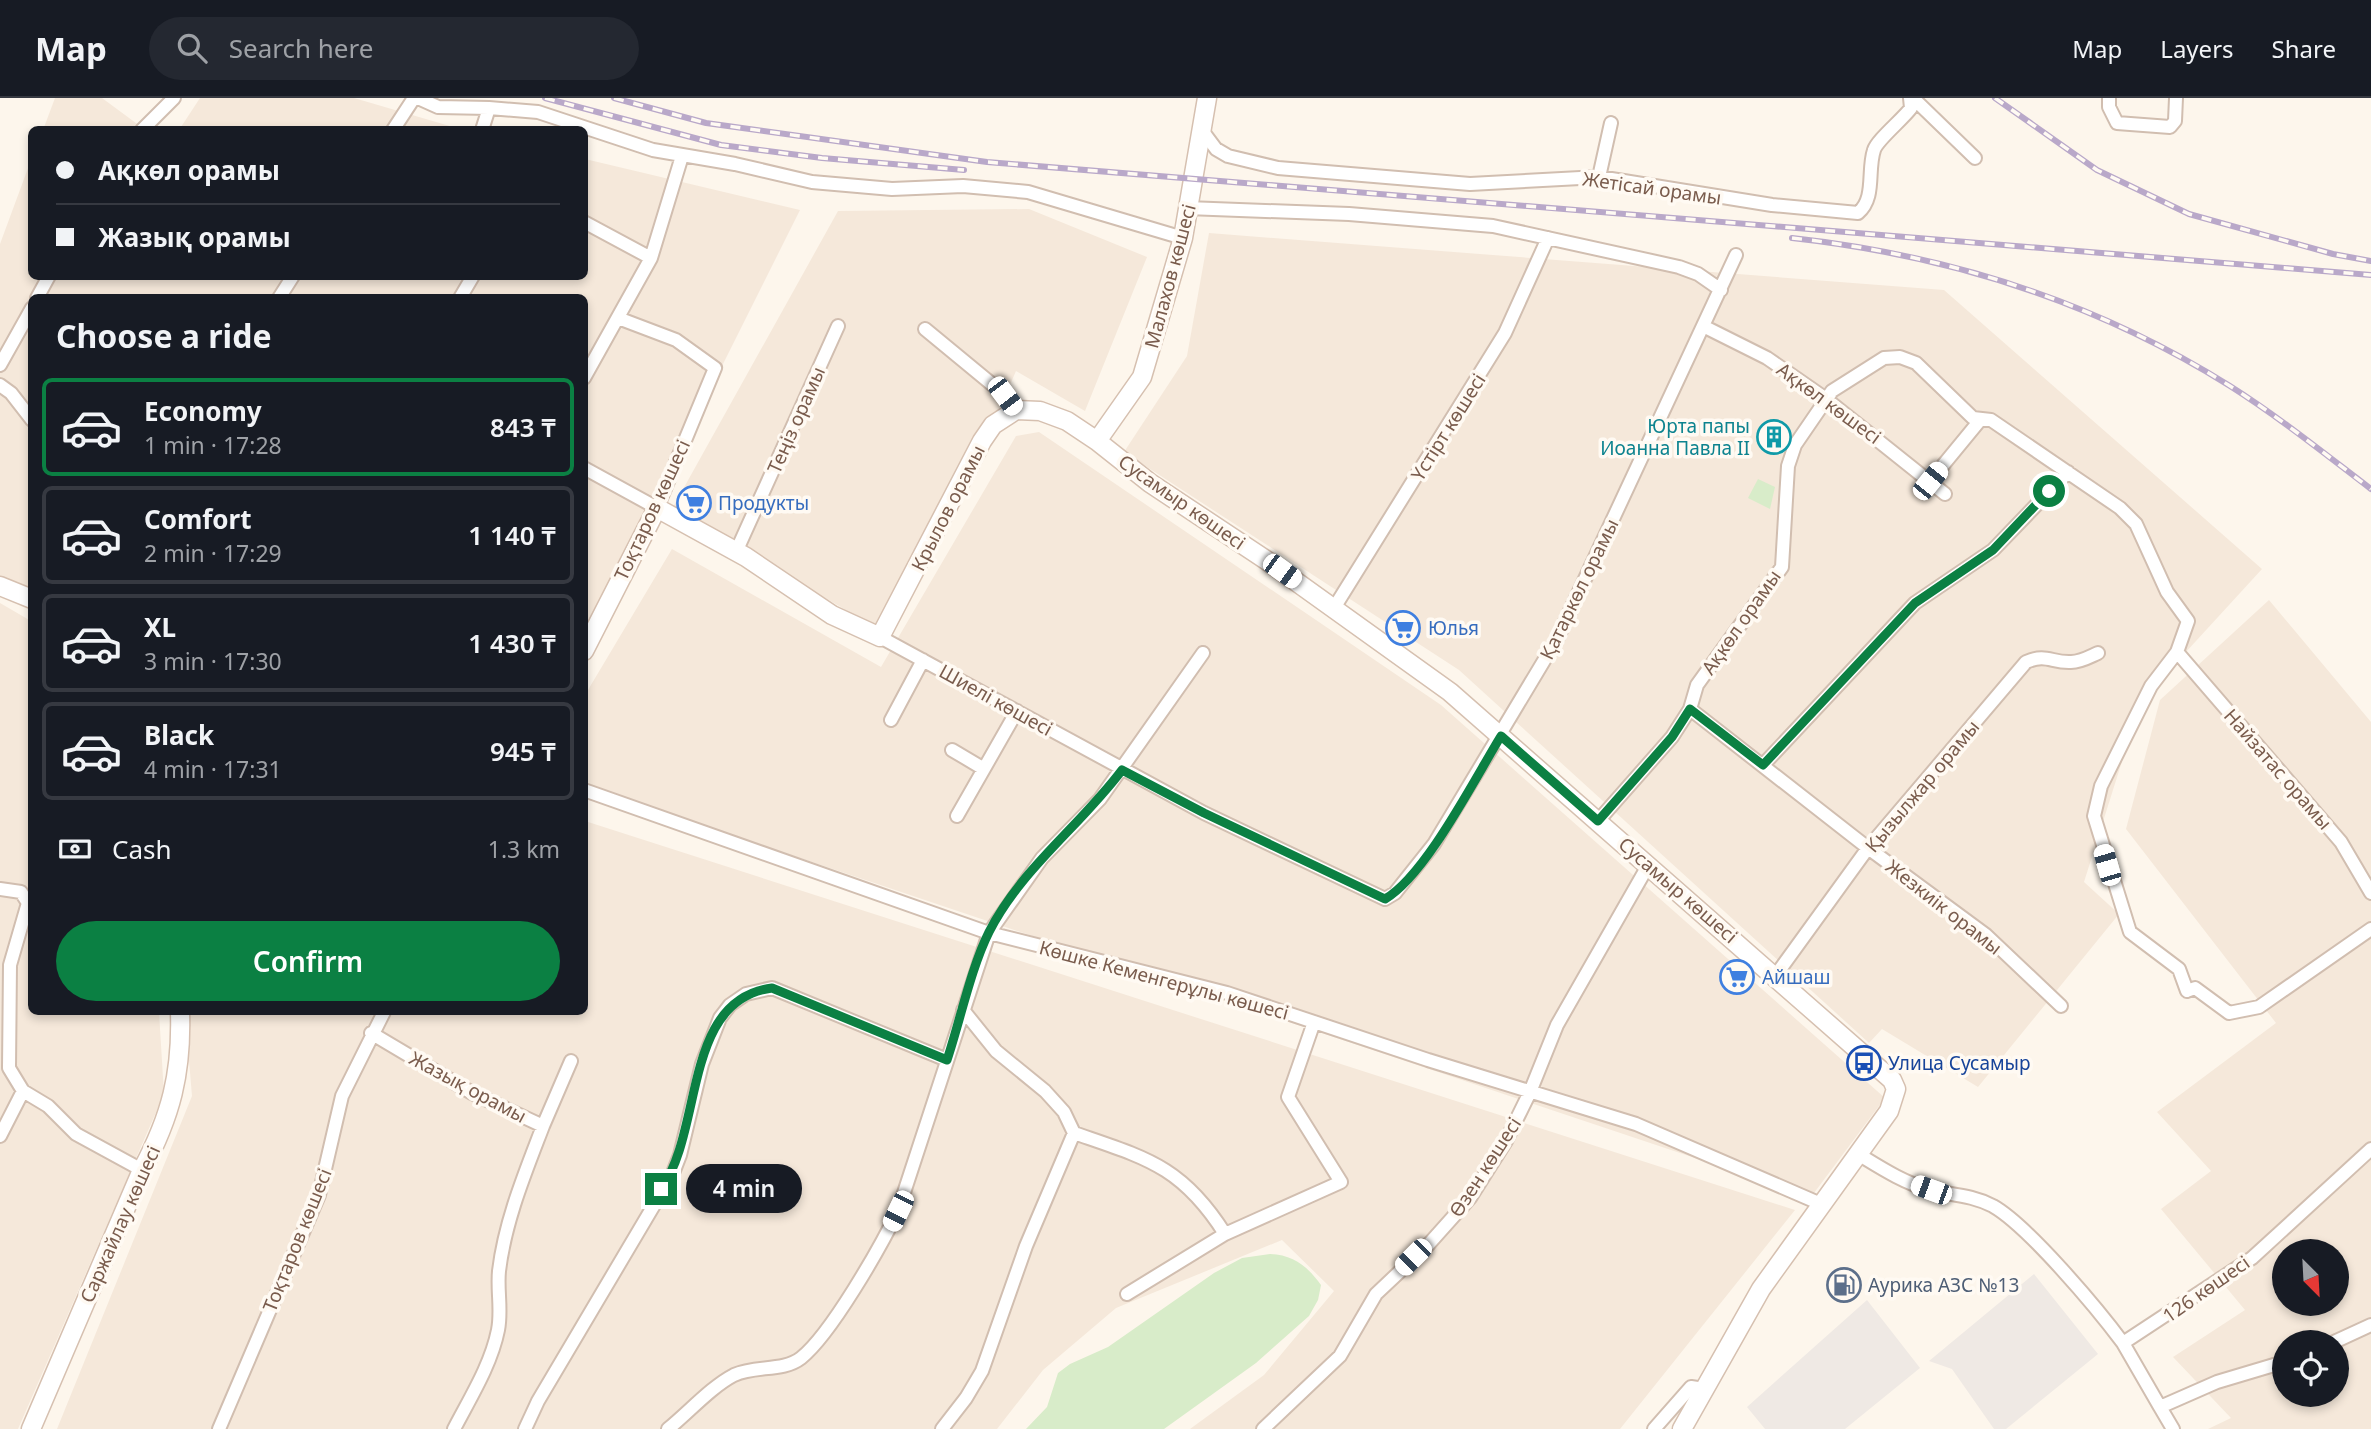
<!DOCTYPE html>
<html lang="en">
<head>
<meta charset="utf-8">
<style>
  body { margin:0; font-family:"Noto Sans",sans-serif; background:#242831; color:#f1f3f6; height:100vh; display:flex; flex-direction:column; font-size:26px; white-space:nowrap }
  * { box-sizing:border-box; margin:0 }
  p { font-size:23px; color:#9ea1a6 }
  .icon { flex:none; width:38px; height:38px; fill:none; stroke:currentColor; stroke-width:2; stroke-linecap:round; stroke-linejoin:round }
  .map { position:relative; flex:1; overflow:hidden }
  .sheet { position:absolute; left:28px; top:196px; width:560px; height:721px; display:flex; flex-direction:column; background:#171b24; border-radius:10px; box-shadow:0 4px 10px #0003 }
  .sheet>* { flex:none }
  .banner { position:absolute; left:28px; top:28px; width:560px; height:154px; border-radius:10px; box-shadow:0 4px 10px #0003; display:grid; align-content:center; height:154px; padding:0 28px; background:#171b24 }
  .needle { width:46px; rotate:156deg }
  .fabs { position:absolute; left:2272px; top:1141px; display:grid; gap:14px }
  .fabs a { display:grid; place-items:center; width:77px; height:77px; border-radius:50%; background:#171b24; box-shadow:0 4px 10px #0003; font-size:35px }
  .end { position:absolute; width:32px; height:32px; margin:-16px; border:9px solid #0b8043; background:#fff; box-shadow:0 0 0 4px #fff }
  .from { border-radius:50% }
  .bubble { position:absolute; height:49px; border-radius:24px; background:#171b24; box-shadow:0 4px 10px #0003; font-size:23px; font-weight:600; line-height:49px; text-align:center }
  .car { position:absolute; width:21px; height:42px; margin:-21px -10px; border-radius:9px; box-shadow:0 0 5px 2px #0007; background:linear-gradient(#fff 24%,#345 0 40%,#fff 0 76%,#345 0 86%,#fff 0) }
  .banner b { display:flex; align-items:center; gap:24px; height:66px; font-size:26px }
  .banner b+b { border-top:2px solid #363941 }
  .banner i { width:18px; height:18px; background:#f1f3f6 }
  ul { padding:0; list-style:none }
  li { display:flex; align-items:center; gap:21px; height:98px; margin:0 14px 10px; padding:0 14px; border:4px solid #363941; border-radius:10px }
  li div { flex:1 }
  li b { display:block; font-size:26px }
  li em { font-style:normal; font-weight:600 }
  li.selected { border-color:#0b8043 }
  li>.icon { width:63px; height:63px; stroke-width:1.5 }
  h2 { padding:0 28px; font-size:32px; line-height:84px }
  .pay { display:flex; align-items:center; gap:18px; height:77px; padding:0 28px; font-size:26px }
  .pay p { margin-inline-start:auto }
  .button { display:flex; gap:14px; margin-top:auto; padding:14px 28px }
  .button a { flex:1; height:80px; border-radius:42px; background:#0b8043; color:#fff; font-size:28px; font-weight:600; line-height:80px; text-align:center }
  header { display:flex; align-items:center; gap:42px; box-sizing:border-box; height:98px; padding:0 35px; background:#171b24; border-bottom:2px solid #363941 }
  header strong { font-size:33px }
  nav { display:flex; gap:38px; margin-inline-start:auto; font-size:24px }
  .search { width:490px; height:63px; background:#242831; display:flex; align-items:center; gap:18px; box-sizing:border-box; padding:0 24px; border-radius:38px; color:#9ea1a6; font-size:26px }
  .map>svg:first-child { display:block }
</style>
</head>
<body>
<header>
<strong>Map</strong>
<div class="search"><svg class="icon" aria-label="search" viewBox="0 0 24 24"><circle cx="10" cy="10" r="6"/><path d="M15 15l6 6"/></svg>Search here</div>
<nav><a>Map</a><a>Layers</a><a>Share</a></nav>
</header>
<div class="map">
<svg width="2371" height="1331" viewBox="0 0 2371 1331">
  <rect width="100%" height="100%" fill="#fdf6ec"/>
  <!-- residential -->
  <path fill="#f5e8da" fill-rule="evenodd" d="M55,0H102L144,31L43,32Z
    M200,0H354L460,31L179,32Z
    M585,61L800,112L585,542L584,200H32L31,493L0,482V146L31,62L32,178H584Z
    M1029,111L1147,159L1085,313L1016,273L998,314L877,530L672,411L838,113Z
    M1209,135L1944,192L2262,471L2141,603L2084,784L2119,816L1978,989L1882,931L1869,945L1459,572L1124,354L1187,258Z
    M1039,334L1441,607L1885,1000L1811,1099L585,688V597L672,451L881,569L1016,338Z
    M2269,502L2371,624V1331H2208L2231,1320L2173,1259L2245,1212L2161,1111L2211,1073L2157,1014L2276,925L2126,731L2160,602ZM2284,1153H2336V1206H2284ZM2284,1244H2336V1297H2284Z
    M0,505L31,523L32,914H159L164,996L18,1331H0Z
    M585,723L1795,1112L1620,1331H1190L1264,1277L1334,1193L1282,1142L1116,1210L1043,1272L997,1331H57L192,998L185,914H584Z"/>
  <!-- industrial -->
  <path fill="#efe9e4" d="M2034,1176L2098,1256L2006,1331H1994L1952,1271L1929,1263Z
    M1867,1202L1920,1270L1845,1331H1765L1747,1309Z"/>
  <!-- green -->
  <path fill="#d8ecc9" d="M1758,381L1775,389L1770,411L1748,400Z
    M1270,1156C1294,1157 1307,1168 1321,1187L1318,1202L1309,1218L1256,1265L1164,1331H1026L1047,1309L1058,1275L1070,1266L1108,1249L1214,1175L1242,1160Z"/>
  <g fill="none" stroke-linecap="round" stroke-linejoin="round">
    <!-- street casing -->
    <g stroke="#d1beb0" stroke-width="16">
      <path id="street" d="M418,0L438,9L489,10L482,32
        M1913,0L1975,60
        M2109,0V9L2117,25L2170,29L2175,23L2176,0
        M489,10L538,14L653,52L735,66L812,84L892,91L963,88L1028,94L1183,140
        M1201,31L1216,51L1228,58L1278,70L1470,86L1599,79L1772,107L1858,115C1876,100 1867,73 1874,52C1877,42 1903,21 1911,10L1910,0
        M142,32L174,0
        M393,32L414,0
        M1599,79L1611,25
        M1187,110L1349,116L1493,128L1679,169L1698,176L1721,192
        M584,124L651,160
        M37,200L49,178
        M279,200L293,178
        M460,200L473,178
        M1703,228L1767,260L1826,301L1945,396
        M925,231L1005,297L1016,312
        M0,267L32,210
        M584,280L651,160L682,58
        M0,287L11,295L32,322
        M584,370L657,410L715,270L676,242L618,220
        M1930,383L1981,321
        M736,454L838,228
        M1334,510L1505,235L1548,140
        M880,539L1204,715L1385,801L1395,795L1434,746L1557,541L1736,157
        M2177,554L2341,744L2371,795
        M1690,611L1868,750L1986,837L2061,908
        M891,622L923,562
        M952,652L984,671
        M1763,667L1915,505L1993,452L2068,374
        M584,692L989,835L1227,895L1428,962L1636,1026L1821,1106
        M957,718L1017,613
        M1598,723L1672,639L1690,611L1697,587L1782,469L1788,368L1795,347L1832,293L1884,260L1900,259L1916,265L1973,320L1991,322L2120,410L2136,426L2167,494L2188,523L2177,554L2151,588L2101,688L2094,718L2130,834L2179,871L2187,893L2195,890L2229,915L2259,909L2371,831
        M0,791L21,794L28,805L10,867L9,970
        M1776,877L1868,750L2026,564C2047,555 2051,565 2071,564C2081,564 2089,559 2098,555
        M963,912L996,953L1045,993L1064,1014L1074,1035C1146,1060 1182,1068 1225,1136L1341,1084L1288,999L1314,924
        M371,935L472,995L543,1028C525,1075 505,1123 499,1173C497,1193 502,1212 498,1232C491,1267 470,1300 454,1331
        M9,970L23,993L48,1008L76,1036L142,1072
        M543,1028L571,963
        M0,1038L23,993
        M1858,1056C1881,1070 1904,1085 1930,1092C1952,1097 1972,1097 1993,1108C2028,1128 2097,1210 2123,1245
        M1127,1196L1225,1136
        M2334,1244L2371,1227
        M2284,1264L2217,1284L2160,1309L2123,1245L2252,1160L2371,1051
        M2160,1309L2173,1331
        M219,1331L319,1097L342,998L384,914
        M525,1331L538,1303L673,1075L680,1057L702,966L720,920L730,907L746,896L772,890L947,962
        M668,1331C689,1314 711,1289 734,1277C755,1267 783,1274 801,1260C831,1236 880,1150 898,1113L989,835L1042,760L1100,701L1203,555
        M942,1331L966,1300L982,1273L1026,1148L1074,1035
        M1263,1331L1340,1258L1376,1196L1428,1147L1470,1100L1506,1043L1530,994L1557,927L1649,766
        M1654,1331L1691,1289L1704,1291"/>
    </g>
    <!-- secondary casing -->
    <g stroke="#d6c0b0" stroke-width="21">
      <path id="secondary" d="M1097,343L1142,279L1183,140L1207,0
        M0,488L32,501
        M584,553L657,410L746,459L832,517L880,539L982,343L993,327L1016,312L1040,313L1067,323L1097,343L1150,385L1266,462L1450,594L1892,982L1896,991L1889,1013L1761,1191L1682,1331
        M31,1331L142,1072C171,1018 182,975 180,914"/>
    </g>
    <!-- street -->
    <use href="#street" stroke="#fff" stroke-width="12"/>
    <!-- secondary -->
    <use href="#secondary" stroke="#fff" stroke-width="18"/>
    <!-- rail casing -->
    <g stroke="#b9a8c9" stroke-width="6">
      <path id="rail" d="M545,0L721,47L822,60L964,72
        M614,0L706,25L987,64L2371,177
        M1995,0L2097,72L2189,116L2333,156L2371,163
        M1792,140C1949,157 2096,204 2230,288C2279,319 2325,356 2371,391"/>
    </g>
    <!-- rail -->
    <use href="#rail" stroke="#fffaf3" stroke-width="3.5" stroke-dasharray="10" stroke-linecap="butt"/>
  </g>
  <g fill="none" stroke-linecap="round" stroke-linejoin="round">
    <!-- route -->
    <path stroke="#0b8043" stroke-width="9" d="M661,1091C704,1032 682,902 772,890L947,962C960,923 971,870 989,834C1021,771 1080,728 1122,672L1204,715L1385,801C1426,777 1475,680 1501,638L1598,723L1672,639L1690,611L1763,667L1915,505L1993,452L2049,393"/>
  </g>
  <!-- icons -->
  <defs>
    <g id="building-ring" transform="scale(1.75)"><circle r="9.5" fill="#fffaf3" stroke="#0f9aa8" stroke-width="1.5"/><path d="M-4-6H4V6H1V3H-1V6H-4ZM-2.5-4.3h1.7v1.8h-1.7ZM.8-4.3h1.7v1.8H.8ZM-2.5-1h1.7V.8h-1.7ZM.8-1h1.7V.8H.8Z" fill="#0f9aa8"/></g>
    <g id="supermarket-ring" transform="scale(1.75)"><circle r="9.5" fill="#fffaf3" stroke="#3f7fe0" stroke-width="1.5"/><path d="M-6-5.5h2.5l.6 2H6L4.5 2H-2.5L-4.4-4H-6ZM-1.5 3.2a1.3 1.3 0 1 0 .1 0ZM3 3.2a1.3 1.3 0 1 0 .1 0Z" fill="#3f7fe0"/></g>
    <g id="bus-ring" transform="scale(1.75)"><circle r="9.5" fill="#fffaf3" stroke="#1a4fb4" stroke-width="1.5"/><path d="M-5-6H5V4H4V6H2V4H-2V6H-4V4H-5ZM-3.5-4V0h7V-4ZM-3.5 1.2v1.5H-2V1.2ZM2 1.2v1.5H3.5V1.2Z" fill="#1a4fb4"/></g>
    <g id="fuel-ring" transform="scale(1.75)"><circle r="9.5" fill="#fffaf3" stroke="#5c6f8a" stroke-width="1.5"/><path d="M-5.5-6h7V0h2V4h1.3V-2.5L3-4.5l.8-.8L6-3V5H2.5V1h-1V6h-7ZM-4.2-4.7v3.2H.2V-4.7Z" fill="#5c6f8a"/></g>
  </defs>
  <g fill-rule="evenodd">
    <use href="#building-ring" x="1774" y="339"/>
    <use href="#supermarket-ring" x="694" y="405"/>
    <use href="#supermarket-ring" x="1403" y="530"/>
    <use href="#supermarket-ring" x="1737" y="879"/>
    <use href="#bus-ring" x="1864" y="965"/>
    <use href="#fuel-ring" x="1844" y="1187"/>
  </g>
  <g text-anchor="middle" stroke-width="7" stroke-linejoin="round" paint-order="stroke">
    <!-- street labels -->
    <g font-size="19" fill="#7a5c4d" stroke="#fffaf3">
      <text transform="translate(1652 90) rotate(8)" y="7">Жетісай орамы</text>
      <text transform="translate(1170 178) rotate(-75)" y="7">Малахов көшесі</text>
      <text transform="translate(1829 305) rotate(36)" y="7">Ақкөл көшесі</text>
      <text transform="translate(796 322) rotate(-66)" y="7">Теңіз орамы</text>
      <text transform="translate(1448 329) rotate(-58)" y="7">Үстірт көшесі</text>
      <text transform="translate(1182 404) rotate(35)" y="7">Сусамыр көшесі</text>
      <text transform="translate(948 410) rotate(-63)" y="7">Крылов орамы</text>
      <text transform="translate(652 412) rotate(-65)" y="7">Тоқтаров көшесі</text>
      <text transform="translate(1579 491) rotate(-64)" y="7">Қатаркөл орамы</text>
      <text transform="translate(1741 524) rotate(-55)" y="7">Ақкөл орамы</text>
      <text transform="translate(996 602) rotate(29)" y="7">Шиелі көшесі</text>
      <text transform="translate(2278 671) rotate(49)" y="7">Найзатас орамы</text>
      <text transform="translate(1922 688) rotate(-50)" y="7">Қызылжар орамы</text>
      <text transform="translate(1678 792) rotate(41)" y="7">Сусамыр көшесі</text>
      <text transform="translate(1944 809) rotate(38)" y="7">Жезкиік орамы</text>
      <text transform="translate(1164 882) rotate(15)" y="7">Көшке Кеменгерұлы көшесі</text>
      <text transform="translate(468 989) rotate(28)" y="7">Жазық орамы</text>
      <text transform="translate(1485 1069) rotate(-57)" y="7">Өзен көшесі</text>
      <text transform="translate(120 1126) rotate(-66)" y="7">Саржайлау көшесі</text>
      <text transform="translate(297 1142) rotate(-68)" y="7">Тоқтаров көшесі</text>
      <text transform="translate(2206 1191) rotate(-35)" y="7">126 көшесі</text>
    </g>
    <!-- culture labels -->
    <g font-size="19" fill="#0d838f" stroke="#fffaf3" text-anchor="end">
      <text x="1750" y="335">Юрта папы<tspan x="1750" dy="22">Иоанна Павла II</tspan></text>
    </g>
    <!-- shop labels -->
    <g font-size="19" fill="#366cbe" stroke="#fffaf3" text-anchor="start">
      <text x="718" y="412">Продукты</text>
      <text x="1428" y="537">Юлья</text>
      <text x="1762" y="886">Айшаш</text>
    </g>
    <!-- transit labels -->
    <g font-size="19" fill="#164399" stroke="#fffaf3" text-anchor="start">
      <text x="1888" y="972">Улица Сусамыр</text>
    </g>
    <!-- service labels -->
    <g font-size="19" fill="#4e5e75" stroke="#fffaf3" text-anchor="start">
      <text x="1868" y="1194">Аурика АЗС №13</text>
    </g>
  </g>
</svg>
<div class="fabs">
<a><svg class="needle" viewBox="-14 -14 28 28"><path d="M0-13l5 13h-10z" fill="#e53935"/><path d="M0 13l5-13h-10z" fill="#9ea1a6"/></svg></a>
<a><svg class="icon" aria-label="locate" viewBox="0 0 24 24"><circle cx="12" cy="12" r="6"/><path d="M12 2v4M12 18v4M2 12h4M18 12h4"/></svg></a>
</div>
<i class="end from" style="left:2049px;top:393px"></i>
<i class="end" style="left:661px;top:1091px"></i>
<div class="bubble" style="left:686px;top:1066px;width:116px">4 min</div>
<i class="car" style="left:1005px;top:298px;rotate:143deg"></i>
<i class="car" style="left:1930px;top:383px;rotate:39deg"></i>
<i class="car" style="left:1282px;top:473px;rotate:126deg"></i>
<i class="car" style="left:2107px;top:767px;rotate:344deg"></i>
<i class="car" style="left:1931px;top:1092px;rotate:290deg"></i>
<i class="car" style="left:898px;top:1113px;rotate:206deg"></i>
<i class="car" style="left:1413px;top:1159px;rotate:225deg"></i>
<div class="banner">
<b><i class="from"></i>Ақкөл орамы</b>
<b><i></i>Жазық орамы</b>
</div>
<section class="sheet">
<h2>Choose a ride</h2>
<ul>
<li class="selected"><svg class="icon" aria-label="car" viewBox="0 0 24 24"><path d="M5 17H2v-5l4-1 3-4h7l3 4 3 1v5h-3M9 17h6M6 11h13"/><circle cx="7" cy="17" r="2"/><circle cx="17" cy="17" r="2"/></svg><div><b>Economy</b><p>1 min · 17:28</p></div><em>843 ₸</em></li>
<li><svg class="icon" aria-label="car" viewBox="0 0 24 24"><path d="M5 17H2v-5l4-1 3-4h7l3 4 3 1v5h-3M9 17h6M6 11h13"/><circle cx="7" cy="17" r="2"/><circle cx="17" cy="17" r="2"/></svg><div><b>Comfort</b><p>2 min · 17:29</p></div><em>1 140 ₸</em></li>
<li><svg class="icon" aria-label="car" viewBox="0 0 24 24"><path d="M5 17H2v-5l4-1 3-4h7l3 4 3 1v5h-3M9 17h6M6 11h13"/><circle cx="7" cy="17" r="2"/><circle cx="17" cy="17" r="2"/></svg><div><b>XL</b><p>3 min · 17:30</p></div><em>1 430 ₸</em></li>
<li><svg class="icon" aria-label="car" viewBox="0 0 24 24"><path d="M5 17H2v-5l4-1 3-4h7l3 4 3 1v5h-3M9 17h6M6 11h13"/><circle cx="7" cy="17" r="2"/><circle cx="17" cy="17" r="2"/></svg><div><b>Black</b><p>4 min · 17:31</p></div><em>945 ₸</em></li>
</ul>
<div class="pay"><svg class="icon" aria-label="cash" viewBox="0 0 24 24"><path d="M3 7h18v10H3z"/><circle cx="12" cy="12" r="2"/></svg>Cash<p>1.3 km</p></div>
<div class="button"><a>Confirm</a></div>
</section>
</div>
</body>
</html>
